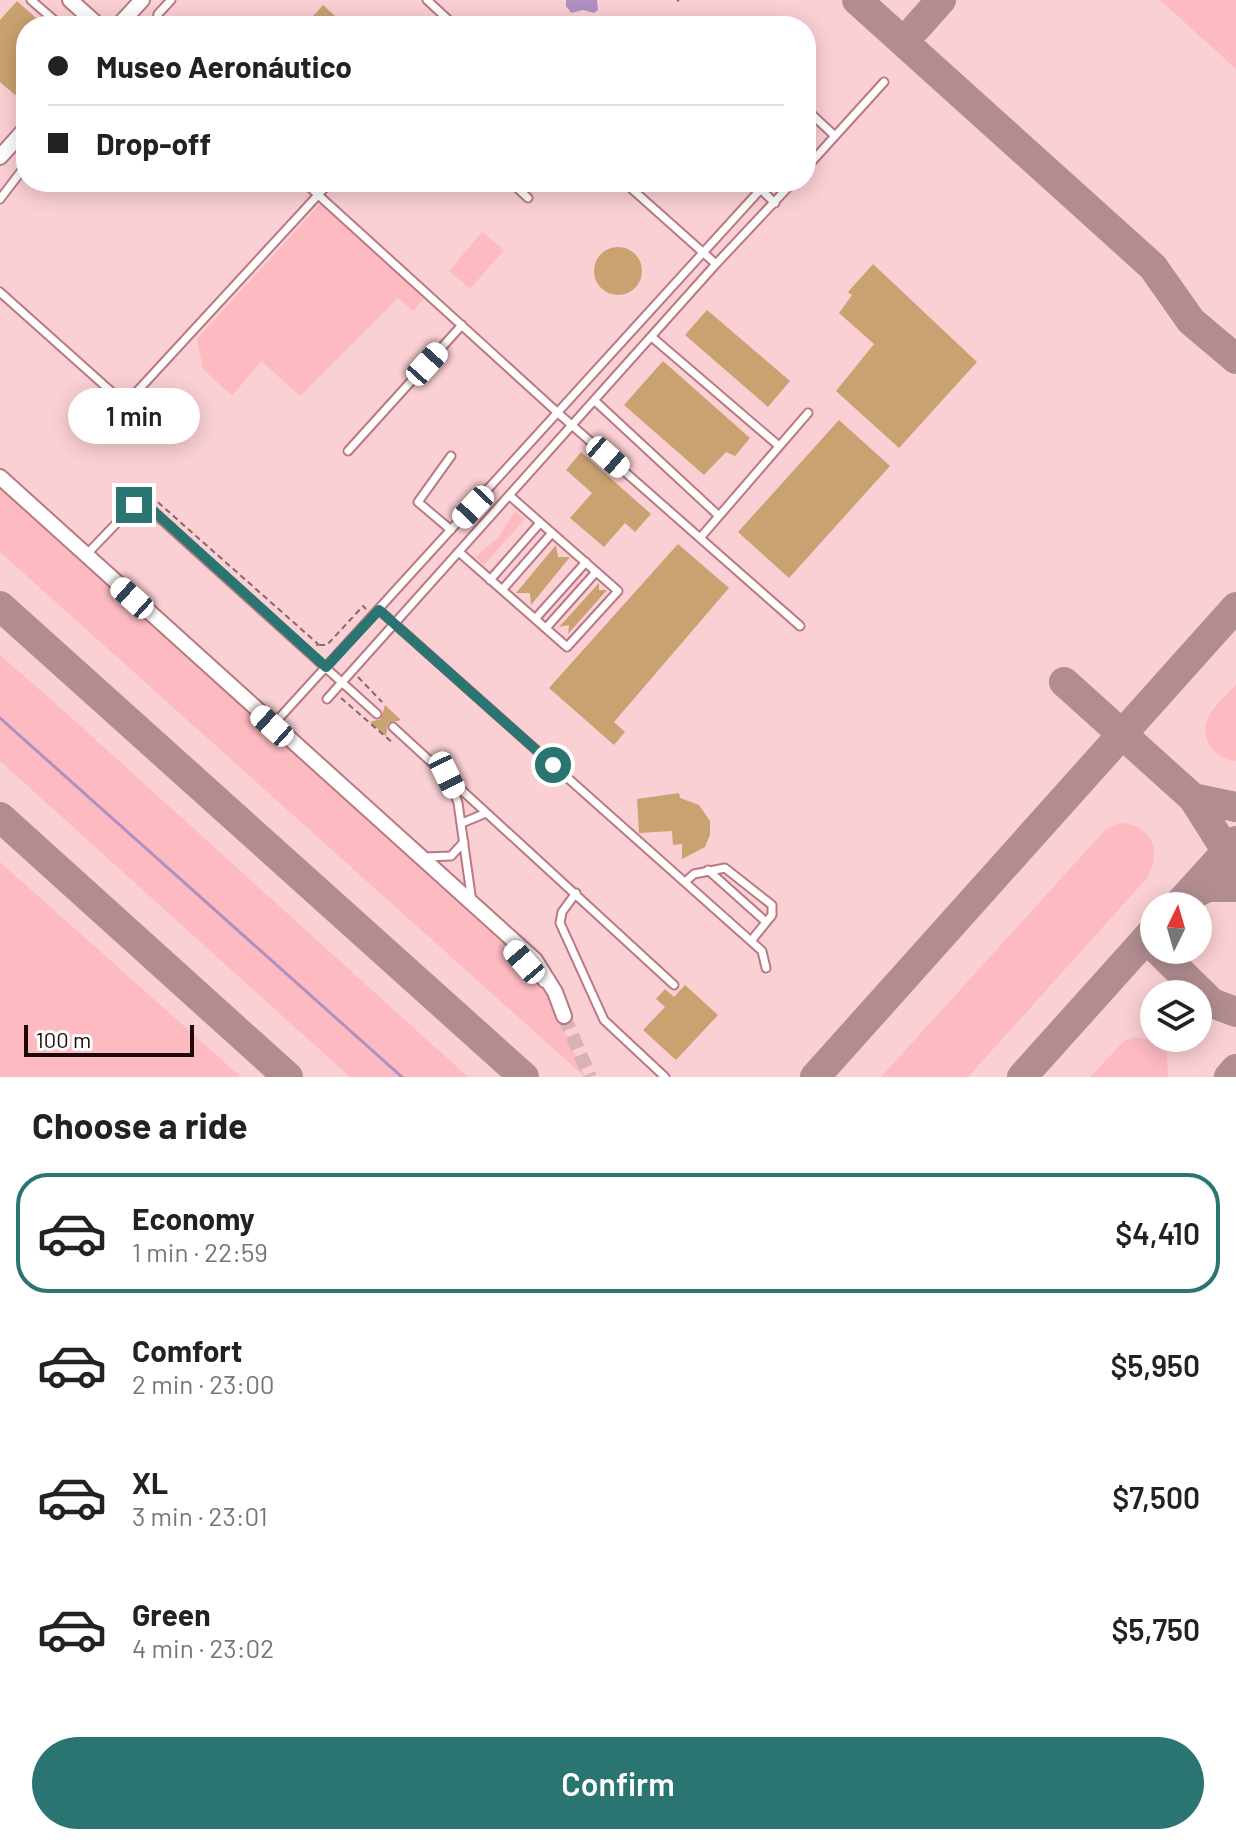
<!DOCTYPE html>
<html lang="en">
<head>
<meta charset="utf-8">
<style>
  body { margin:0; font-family:Barlow,sans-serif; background:#f2f2f2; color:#222; height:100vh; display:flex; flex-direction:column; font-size:30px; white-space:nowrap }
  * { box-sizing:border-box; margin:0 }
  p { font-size:26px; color:#767676 }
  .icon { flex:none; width:44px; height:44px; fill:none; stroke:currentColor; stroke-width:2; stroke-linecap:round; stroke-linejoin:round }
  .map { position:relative; height:1077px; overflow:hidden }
  .drawer { display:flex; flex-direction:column; background:#fff; flex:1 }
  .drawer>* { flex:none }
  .banner { position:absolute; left:16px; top:16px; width:800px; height:176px; border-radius:32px; box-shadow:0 4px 20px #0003; display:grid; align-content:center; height:176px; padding:0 32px; background:#fff }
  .needle { width:52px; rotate:5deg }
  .buttons { position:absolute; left:1140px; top:892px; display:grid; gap:16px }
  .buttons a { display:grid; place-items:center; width:72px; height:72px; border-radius:50%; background:#fff; box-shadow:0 4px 20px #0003; font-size:40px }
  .scale { position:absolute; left:24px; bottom:20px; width:170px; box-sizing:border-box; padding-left:8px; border:4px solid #1f080c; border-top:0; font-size:22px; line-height:28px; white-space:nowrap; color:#1f080c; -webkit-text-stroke:6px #fdfdfd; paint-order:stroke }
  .end { position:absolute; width:36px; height:36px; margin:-18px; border:10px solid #2a7471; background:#fff; box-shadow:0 0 0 4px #fff }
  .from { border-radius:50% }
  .bubble { position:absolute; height:56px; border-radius:28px; background:#fff; box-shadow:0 4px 20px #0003; font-size:26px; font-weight:600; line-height:56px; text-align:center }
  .car { position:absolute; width:24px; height:48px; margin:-24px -12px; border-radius:10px; box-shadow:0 0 6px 2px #0007; background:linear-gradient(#fff 24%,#345 0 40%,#fff 0 76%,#345 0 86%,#fff 0) }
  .banner b { display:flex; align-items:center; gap:28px; height:76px; font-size:30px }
  .banner b+b { border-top:2px solid #e0e0e0 }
  .banner i { width:20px; height:20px; background:#222 }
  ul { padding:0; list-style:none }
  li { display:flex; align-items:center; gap:24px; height:120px; margin:0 16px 12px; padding:0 16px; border:4px solid transparent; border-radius:32px }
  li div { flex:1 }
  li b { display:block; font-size:30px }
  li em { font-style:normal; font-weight:600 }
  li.on { border-color:#2a7471 }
  li>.icon { width:72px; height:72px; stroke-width:1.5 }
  h2 { padding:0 32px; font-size:36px; line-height:96px }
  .primary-button { display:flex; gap:16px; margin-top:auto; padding:16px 32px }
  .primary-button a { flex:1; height:92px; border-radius:48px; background:#2a7471; color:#fff; font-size:32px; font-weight:600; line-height:92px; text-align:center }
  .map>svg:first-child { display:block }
</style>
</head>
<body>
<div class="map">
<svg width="1236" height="1077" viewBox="0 0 1236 1077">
  <rect width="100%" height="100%" fill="#fbd0d4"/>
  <!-- green -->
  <path fill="#fdbac1" d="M1160,0H1236V69Z
    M320,204L426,297L413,311L398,298L300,396L261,361L232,396L203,369L197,339Z
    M482,232L504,250L470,289L449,271Z
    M0,487L533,971L551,1000L585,1077L0,552Z
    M515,511L525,519L484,565L475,557L498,538Z
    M0,655L55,703L468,1077H350L0,761Z
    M1236,685V761C1213,759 1197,736 1210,714C1217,703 1228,694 1236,685Z
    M1120,823C1153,825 1162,851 1147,878L968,1077H881L1106,829Z
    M0,862L241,1077H0Z
    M1135,1037L1148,1040L1167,1053L1168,1077H1090L1124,1041Z"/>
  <!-- water -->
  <path fill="#b090c4" d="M566,0H597L598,10L594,13L583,10L571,13L566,6Z"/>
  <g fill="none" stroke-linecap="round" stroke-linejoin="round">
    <!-- stream -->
    <path stroke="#b090c4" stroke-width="3" d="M0,718L402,1077"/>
    <!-- taxiway -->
    <path stroke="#b18d91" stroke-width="30" d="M857,0L1153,267L1191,321L1236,359
      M916,28L941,0
      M0,606L524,1077
      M1064,682L1193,798L1236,866
      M1201,805L1193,798L1236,807
      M0,817L288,1077
      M1185,898L1208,887H1236
      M1177,906L1236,841
      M1158,950L1212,1003L1236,1012
      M815,1077L1236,607
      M1022,1077L1154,930
      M1229,1077L1236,1069"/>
  </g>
  <!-- building -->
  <path fill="#caa170" d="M17,1L45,26H26V82L15,95L0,82V20Z
    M323,5L346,26H304Z
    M594 271a24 24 0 1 1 48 0a24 24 0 1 1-48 0Z
    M873,264L977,362L899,448L836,391L874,344L839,313L852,295L848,292Z
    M707,310L790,381L768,407L685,335Z
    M663,361L750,438L735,456L726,452L704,475L624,405Z
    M839,420L890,466L789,578L738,532Z
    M581,452L651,514L635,532L625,523L604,547L570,518L592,493L566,470Z
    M678,544L729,588L614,722L625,732L614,745L549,688Z
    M556,545L558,557H570L531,605L530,593H516Z
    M599,583V590H607L568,634L569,625L559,627Z
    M385,705L401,720L388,723L386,736L370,722L381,719Z
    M679,793L680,798L699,805L710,821V835L705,847L682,859V844L673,845L672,831L639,833L637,799Z
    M685,985L718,1015L676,1060L643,1030L665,1007L656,999L665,989L674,997Z"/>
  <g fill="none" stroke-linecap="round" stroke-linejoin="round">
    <!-- street-tunnel -->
    <path stroke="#dab2b6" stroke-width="14" stroke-dasharray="14 7" stroke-linecap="butt" d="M564,1016L590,1077"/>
    <!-- lane casing -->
    <g stroke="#ba7981" stroke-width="11">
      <path id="lane" d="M31,0L61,26
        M427,0L455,26
        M156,26L158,14L171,0
        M806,109L835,136
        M806,168L884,82
        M304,182L558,413L800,626
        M511,182L528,198
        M624,182L716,264
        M753,182L775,203
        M0,199L26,165
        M0,292L114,394L131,398L330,182
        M653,338L779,446
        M595,401L719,516
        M348,451L462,325
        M451,456L418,502L451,530
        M700,538L808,413
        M459,552L567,647L618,591L510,496
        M87,554L134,505L143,503L377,714
        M490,580L540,523
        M502,590L552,533
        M379,610L762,951L766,968
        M535,619L586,562
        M546,628L596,572
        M327,699L716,264L793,182
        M272,726L761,189
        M393,727L674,985
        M450,781L458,803L472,902
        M462,823L486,813
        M425,857L451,856L464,842
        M708,870L766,922
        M685,882L694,874L725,868L772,905V915L751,941
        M576,893L562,912L560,923L604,1020L665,1077
        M512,947L543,983"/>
    </g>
    <!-- street casing -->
    <g stroke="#ba7981" stroke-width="18">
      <path id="street" d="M70,0L99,26
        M118,26L142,0
        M0,157L26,128
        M0,477L535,960L555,992L564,1016"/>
    </g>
    <!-- path -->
    <path stroke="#87676b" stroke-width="2" stroke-dasharray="6 4" stroke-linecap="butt" d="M677,0L679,1
      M143,489L318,644L315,648
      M319,645H327L363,606L366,609
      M358,677L382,702
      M341,698L394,744"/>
    <!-- lane -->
    <use href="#lane" stroke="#fff" stroke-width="7"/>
    <!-- street -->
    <use href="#street" stroke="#fff" stroke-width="14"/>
  </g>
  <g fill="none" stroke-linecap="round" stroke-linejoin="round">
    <!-- route -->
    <path stroke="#2a7471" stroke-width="10" d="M134,505L146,504L326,667L379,610L553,765"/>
  </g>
</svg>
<div class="buttons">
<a><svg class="needle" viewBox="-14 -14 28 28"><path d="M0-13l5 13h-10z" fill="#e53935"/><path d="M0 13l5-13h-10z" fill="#767676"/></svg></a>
<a><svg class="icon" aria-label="layers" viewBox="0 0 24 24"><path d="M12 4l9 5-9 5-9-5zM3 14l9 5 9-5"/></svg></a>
</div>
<div class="scale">100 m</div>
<i class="end from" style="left:553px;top:765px"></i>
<i class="end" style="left:134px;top:505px"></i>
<div class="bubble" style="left:68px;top:388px;width:132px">1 min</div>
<i class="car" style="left:427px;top:364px;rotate:42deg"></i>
<i class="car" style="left:608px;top:457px;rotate:131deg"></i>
<i class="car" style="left:473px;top:507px;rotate:223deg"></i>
<i class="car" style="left:132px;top:598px;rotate:312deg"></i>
<i class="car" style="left:272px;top:726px;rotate:312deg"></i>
<i class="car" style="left:447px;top:775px;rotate:154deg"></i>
<i class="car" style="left:524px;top:962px;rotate:319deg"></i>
<div class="banner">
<b><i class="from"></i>Museo Aeronáutico</b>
<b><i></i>Drop-off</b>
</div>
</div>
<section class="drawer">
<h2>Choose a ride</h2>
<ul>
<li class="on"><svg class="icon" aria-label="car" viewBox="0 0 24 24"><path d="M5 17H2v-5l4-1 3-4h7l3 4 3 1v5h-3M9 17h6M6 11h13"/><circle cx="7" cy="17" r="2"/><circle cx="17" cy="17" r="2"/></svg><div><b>Economy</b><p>1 min · 22:59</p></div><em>$4,410</em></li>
<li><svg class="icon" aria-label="car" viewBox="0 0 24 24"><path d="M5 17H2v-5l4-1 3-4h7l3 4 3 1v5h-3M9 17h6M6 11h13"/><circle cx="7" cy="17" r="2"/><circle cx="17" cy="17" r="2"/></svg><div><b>Comfort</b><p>2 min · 23:00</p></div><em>$5,950</em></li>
<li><svg class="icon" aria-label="car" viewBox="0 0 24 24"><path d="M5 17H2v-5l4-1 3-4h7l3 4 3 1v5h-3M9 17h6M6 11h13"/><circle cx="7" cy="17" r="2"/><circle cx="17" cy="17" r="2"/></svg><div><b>XL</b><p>3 min · 23:01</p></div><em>$7,500</em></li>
<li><svg class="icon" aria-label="car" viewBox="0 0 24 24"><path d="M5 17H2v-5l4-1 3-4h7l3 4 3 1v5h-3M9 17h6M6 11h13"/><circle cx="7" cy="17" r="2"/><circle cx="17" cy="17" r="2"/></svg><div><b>Green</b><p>4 min · 23:02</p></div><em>$5,750</em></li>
</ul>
<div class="primary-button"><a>Confirm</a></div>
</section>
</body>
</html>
